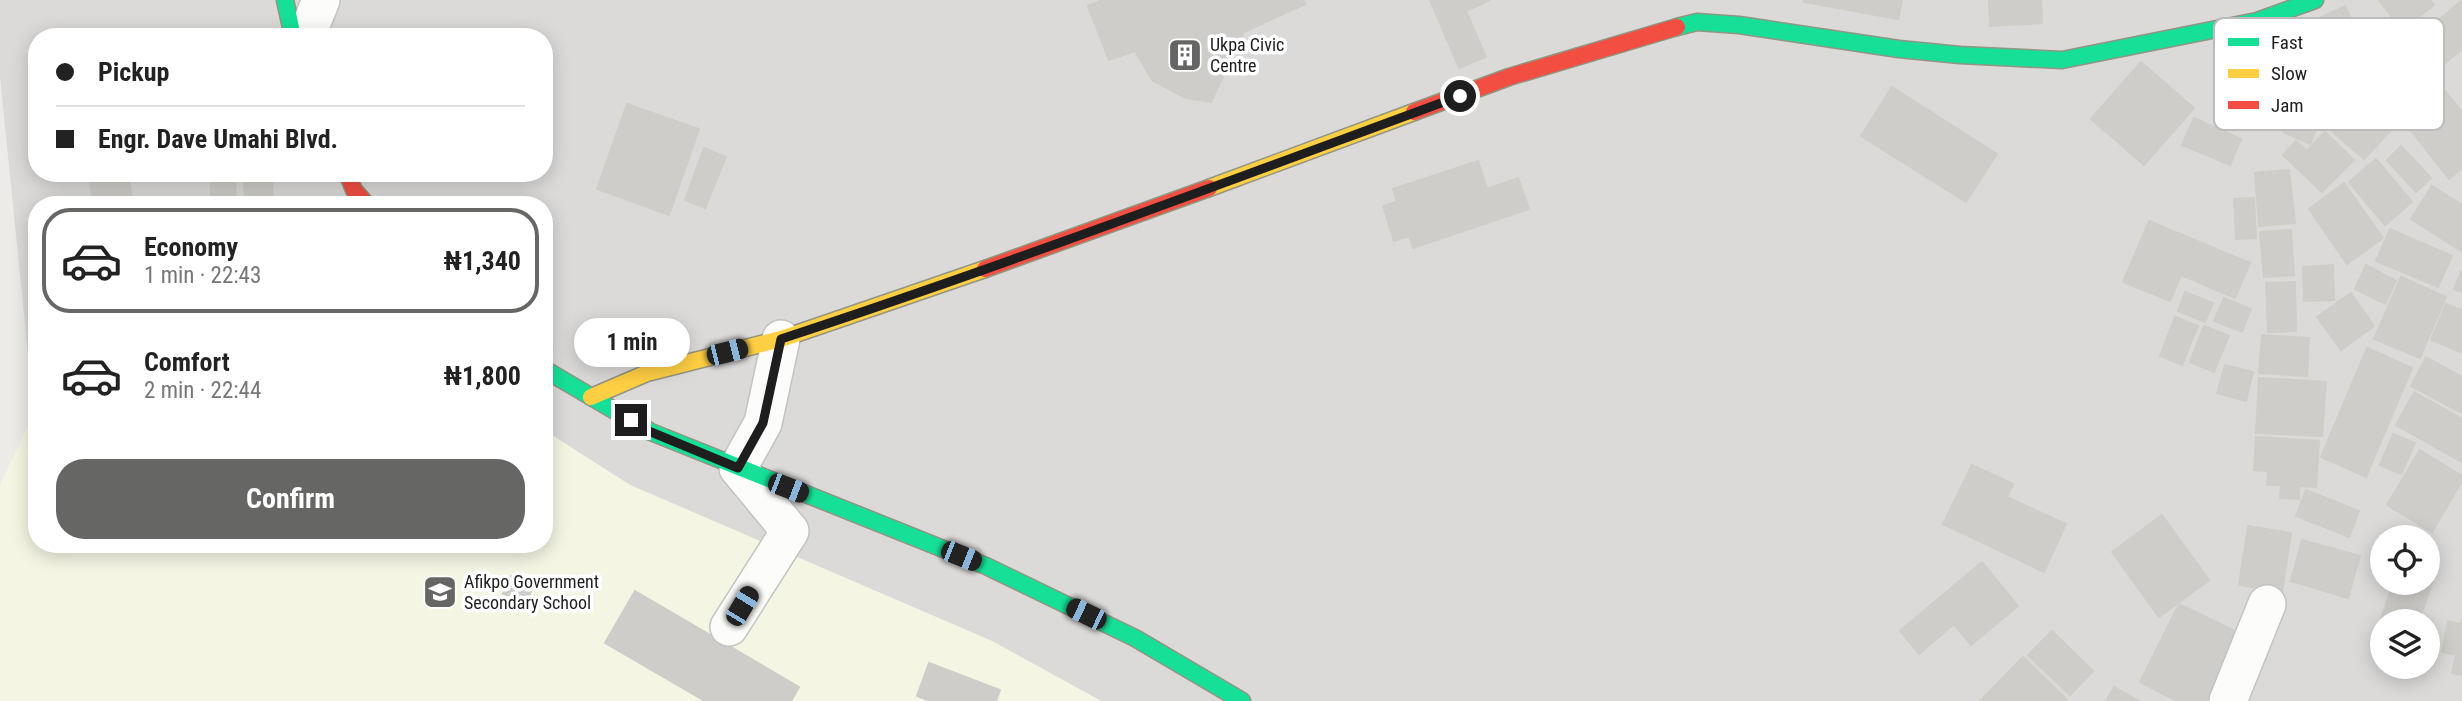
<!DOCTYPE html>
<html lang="en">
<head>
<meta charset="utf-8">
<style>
  body { margin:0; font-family:"Roboto Condensed",sans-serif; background:#f2f2f2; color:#222; height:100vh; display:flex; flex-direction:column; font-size:26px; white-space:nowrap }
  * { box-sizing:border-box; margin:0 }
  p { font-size:23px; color:#767676 }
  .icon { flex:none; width:38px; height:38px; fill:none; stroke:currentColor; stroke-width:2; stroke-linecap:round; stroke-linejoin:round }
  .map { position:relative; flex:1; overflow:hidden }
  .sheet { position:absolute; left:28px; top:196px; width:525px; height:357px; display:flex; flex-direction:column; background:#fff; border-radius:28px; box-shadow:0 4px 18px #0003 }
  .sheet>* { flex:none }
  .guide { position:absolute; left:28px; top:28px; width:525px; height:154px; border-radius:28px; box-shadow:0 4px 18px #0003; display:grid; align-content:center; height:154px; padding:0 28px; background:#fff }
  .buttons { position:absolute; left:2370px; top:525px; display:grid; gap:14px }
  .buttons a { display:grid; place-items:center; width:70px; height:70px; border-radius:50%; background:#fff; box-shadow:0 4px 18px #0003; font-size:35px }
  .end { position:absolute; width:32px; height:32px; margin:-16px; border:9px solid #1e1e1e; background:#fff; box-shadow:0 0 0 4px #fff }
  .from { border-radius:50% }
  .bubble { position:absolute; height:49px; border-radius:24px; background:#fff; box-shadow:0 4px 18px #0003; font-size:23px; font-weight:700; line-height:49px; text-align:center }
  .car { position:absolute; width:21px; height:42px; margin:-21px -10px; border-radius:9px; box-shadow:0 0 5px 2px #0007; background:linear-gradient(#222 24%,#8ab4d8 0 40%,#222 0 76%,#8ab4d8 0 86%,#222 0) }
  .guide b { display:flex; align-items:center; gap:24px; height:66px; font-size:26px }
  .guide b+b { border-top:2px solid #e0e0e0 }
  .guide i { width:18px; height:18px; background:#222 }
  ul { padding:12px 0 0; list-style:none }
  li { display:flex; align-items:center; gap:21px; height:105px; margin:0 14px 10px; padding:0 14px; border:4px solid transparent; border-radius:28px }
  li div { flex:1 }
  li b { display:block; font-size:26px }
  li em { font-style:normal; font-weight:700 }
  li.current { border-color:#666664 }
  li>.icon { width:63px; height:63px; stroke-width:1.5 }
  .action { display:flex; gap:14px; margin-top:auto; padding:14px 28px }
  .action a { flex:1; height:80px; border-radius:28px; background:#666664; color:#fff; font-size:28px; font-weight:700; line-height:80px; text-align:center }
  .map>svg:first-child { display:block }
</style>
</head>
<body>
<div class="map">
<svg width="2462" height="701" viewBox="0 0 2462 701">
  <rect width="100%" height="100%" fill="#ecebe7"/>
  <!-- residential -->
  <path fill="#dbdad8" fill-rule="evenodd" d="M0,0H2462V701H1101L992,641L630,485L544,430V205H37V412L34,413L0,77ZM37,37H544V173H37ZM2382,537H2427V583H2382ZM2382,621H2427V667H2382Z"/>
  <!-- education -->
  <path fill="#f4f5e3" d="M34,413H37V544H544V430L630,485L992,641L1101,701H0V485Z"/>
  <!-- building -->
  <path fill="#cfcdca" stroke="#cfcdc8" stroke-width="2" d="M1102,0H1303L1305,4L1244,32L1211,102L1186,98L1153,81L1135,51L1109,60L1088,6Z
    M1430,0H1490L1466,11L1486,57L1459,68Z
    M1804,0H1902L1898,19L1804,2Z
    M1989,0H2041L2042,23L1990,26Z
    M2379,0H2430L2434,5L2402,30Z
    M2461,1L2462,49L2435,72L2411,44Z
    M2345,6L2366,52L2324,71L2303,26Z
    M2141,62L2194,108L2144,165L2091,119Z
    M2309,70L2336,81L2310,144L2283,132Z
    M2438,82L2462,112V168L2449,179L2410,129L2424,118L2412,104Z
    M1892,87L1997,154L1966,202L1861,136Z
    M2355,95L2392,129L2364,159L2327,127Z
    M627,104L699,129L669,215L597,189Z
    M2194,118L2241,139L2230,165L2182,145Z
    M2325,132L2354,160L2322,192L2283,155L2296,141L2307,151Z
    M2401,146L2431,178L2416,192L2387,160Z
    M704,148L726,157L705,208L685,200Z
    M2376,159L2412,202L2385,225L2349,182Z
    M1478,161L1487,189L1518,178L1529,209L1413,248L1409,236L1394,241L1383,206L1397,202L1393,189Z
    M2289,170L2295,223L2259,226L2255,173Z
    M88,173H128L133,205H94Z
    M211,173H235L236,205H211Z
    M244,173H272L273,203L245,204Z
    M2344,183L2383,238L2347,264L2309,209Z
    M2432,186L2462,205L2461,251L2411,219Z
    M2254,198L2256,238L2236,239L2234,199Z
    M2149,221L2250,263L2235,298L2181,275L2170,301L2123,282Z
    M2390,229L2452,256L2438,287L2376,261Z
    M2291,230L2294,275L2264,277L2260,232Z
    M2333,265L2334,300L2304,301L2303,267Z
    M2366,265L2396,281L2385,304L2355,289Z
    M2462,270V292L2454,289Z
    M2401,277L2446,297L2420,358L2374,339Z
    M2295,282L2296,331L2268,332L2266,283Z
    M2185,292L2213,303L2205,322L2178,311Z
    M2351,293L2374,326L2341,350L2317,317Z
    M2224,298L2251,309L2242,332L2214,321Z
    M2446,304L2462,310L2461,352L2431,340Z
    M2175,317L2198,326L2182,365L2160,356Z
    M2204,326L2229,336L2214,372L2190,362Z
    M2262,335L2309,338L2307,376L2259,373Z
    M2367,348L2412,368L2366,477L2321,457Z
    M2426,357L2462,377V413L2411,386Z
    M2225,365L2253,372L2246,401L2217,393Z
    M2259,378L2326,382L2322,436L2256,433Z
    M2414,392L2462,419V462L2396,425Z
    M2393,434L2415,443L2401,474L2380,465Z
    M2256,437L2319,441L2316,487L2299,486V499L2280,498L2281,485H2267L2268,471L2254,470Z
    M2420,450L2462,476V481L2432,532L2387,505Z
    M1972,465L2013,484L2007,497L2066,524L2044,572L1943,524Z
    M2306,490L2359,511L2349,537L2296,516Z
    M2162,515L2209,580L2159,617L2112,552Z
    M2248,526L2291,533L2282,592L2239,585Z
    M2302,540L2360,556L2348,598L2291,581Z
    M1982,562L2018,606L1971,645L1954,624L1919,654L1900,631Z
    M2427,562L2438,566L2419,621H2382V626L2379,625L2393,583H2427Z
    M511,576L533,586L526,604L503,594Z
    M635,591L799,687L791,701H705L605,643Z
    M2179,604L2249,638L2217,701H2177L2140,682Z
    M2462,619V675L2452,673L2456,655L2442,652L2448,621L2461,624Z
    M2052,631L2093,671L2070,695L2028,655Z
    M2023,657L2067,700L2066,701H1980Z
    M929,663L1000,690L996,701H930L917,696Z
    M2114,687L2139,701H2106Z"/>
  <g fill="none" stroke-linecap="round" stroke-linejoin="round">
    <!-- street casing -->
    <g stroke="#c3c3c1" stroke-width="40">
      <path id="street" d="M306,37L321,0
        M729,627L790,531L738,468L763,423L781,339
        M2228,701L2267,604"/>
    </g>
    <!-- fast casing -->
    <g stroke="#929580" stroke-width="19">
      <path id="fast" d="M285,0L293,37
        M1677,27L1697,22L1739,25L1899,49L1960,55L2062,60L2257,21L2315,0
        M544,369L651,432L986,566L1135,638L1242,701"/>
    </g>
    <!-- slow casing -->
    <g stroke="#929580" stroke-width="19">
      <path id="slow" d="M1209,188L1414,112
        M591,397L647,373L781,339L985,269"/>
    </g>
    <!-- jam casing -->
    <g stroke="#929580" stroke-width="19">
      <path id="jam" d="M1414,112L1509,77L1677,27
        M347,173L354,190L367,205
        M985,269L1209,188"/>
    </g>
    <!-- street -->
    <use href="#street" stroke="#fcfcfb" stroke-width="37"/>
    <!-- fast -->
    <use href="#fast" stroke="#16e098" stroke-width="16"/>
    <!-- slow -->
    <use href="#slow" stroke="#ffcf43" stroke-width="16"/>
    <!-- jam -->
    <use href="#jam" stroke="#f24e42" stroke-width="16"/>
  </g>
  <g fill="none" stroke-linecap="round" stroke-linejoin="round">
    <!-- route -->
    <path stroke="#1e1e1e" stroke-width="9" d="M631,420L651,432L738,468L763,423L781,339C1009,264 1234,179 1460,96"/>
  </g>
  <!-- icons -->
  <defs>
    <g id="building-square" transform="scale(1.75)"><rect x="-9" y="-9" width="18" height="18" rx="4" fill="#666664" stroke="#fff"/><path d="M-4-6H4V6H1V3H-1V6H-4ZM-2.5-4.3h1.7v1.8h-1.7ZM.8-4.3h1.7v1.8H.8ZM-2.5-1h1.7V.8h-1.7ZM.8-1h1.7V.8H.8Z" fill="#fff"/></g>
    <g id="university-square" transform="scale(1.75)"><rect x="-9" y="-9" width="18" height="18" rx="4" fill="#666664" stroke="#fff"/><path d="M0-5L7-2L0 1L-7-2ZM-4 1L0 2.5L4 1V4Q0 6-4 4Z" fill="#fff"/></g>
  </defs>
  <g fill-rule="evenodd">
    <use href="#building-square" x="1185" y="55"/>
    <use href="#university-square" x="440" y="592"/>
  </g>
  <g text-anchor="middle" stroke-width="7" stroke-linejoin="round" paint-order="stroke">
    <!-- poi labels -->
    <g font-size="18" fill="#1e1e1e" stroke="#fff" text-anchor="start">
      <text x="1210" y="51">Ukpa Civic<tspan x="1210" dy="21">Centre</tspan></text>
      <text x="464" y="588">Afikpo Government<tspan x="464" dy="21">Secondary School</tspan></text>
    </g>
  </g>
  <!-- legend -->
  <rect x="2214" y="18" width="230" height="112" rx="10" fill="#fff" stroke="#bcbcbc" stroke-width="2"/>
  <rect x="2228" y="38" width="31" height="8" fill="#16e098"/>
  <rect x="2228" y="69" width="31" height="9" fill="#ffcf43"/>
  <rect x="2228" y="101" width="31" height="8" fill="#f24e42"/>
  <g font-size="19" fill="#1e1e1e">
    <text x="2271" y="49">Fast</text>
    <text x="2271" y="80">Slow</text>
    <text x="2271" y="112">Jam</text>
  </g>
</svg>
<div class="buttons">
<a><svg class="icon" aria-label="locate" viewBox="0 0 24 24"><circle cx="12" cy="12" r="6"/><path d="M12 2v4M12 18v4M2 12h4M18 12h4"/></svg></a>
<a><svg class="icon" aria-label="layers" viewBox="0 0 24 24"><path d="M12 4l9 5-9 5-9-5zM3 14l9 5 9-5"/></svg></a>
</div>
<i class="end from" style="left:1460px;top:96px"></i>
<i class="end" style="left:631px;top:420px"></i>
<div class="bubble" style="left:574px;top:318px;width:116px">1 min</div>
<i class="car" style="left:727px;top:352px;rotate:76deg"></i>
<i class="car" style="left:788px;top:488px;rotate:111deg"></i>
<i class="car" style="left:961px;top:556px;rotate:112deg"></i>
<i class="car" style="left:742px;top:606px;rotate:31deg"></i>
<i class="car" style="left:1086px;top:614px;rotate:296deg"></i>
<div class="guide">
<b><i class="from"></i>Pickup</b>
<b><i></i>Engr. Dave Umahi Blvd.</b>
</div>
<section class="sheet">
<ul>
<li class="current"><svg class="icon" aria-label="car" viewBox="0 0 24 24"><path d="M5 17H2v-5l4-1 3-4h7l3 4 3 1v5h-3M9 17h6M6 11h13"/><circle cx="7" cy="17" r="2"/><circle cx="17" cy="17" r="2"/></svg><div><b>Economy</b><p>1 min · 22:43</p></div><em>₦1,340</em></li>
<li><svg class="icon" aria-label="car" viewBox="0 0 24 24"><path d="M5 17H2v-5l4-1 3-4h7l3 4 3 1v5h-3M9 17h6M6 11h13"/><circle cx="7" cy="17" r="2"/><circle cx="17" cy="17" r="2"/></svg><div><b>Comfort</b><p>2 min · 22:44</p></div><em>₦1,800</em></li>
</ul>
<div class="action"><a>Confirm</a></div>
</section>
</div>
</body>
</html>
